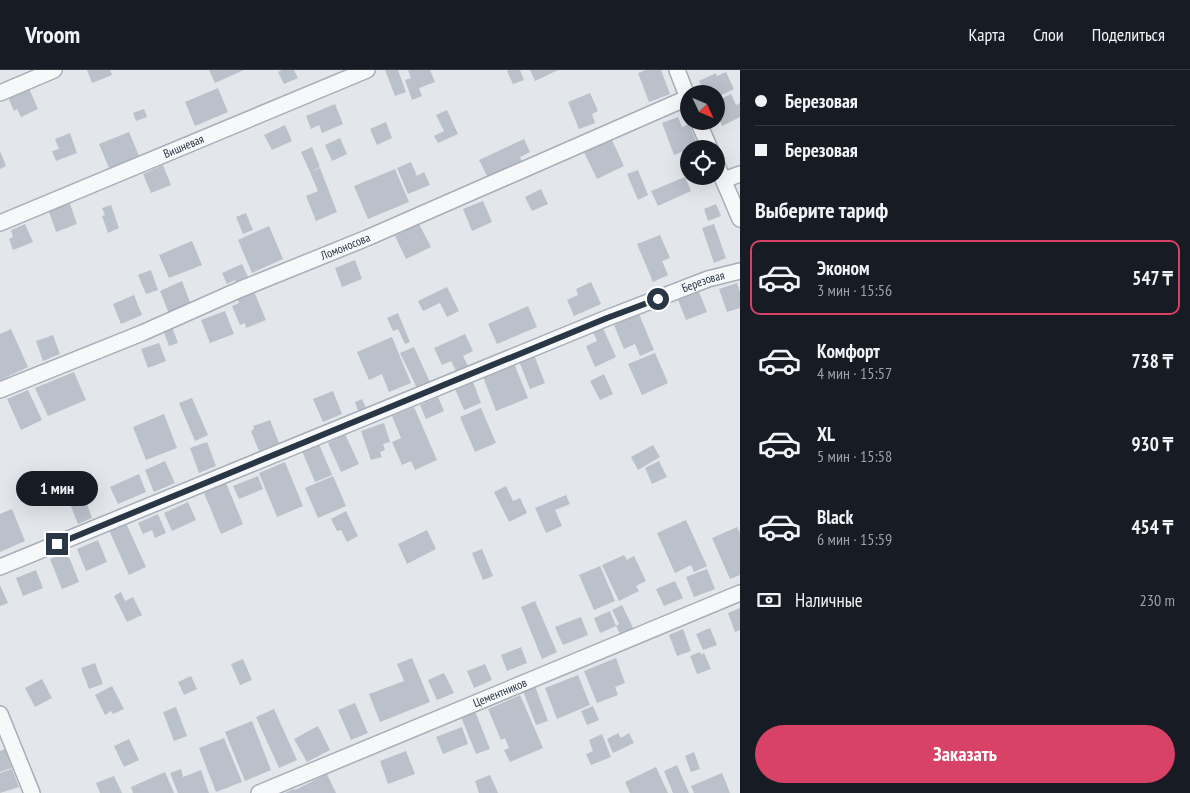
<!DOCTYPE html>
<html lang="ru">
<head>
<meta charset="utf-8">
<style>
  body { margin:0; font-family:"PT Sans Narrow",sans-serif; background:#242831; color:#f1f3f6; height:100vh; display:flex; flex-direction:column; font-size:19px; white-space:nowrap }
  * { box-sizing:border-box; margin:0 }
  p { font-size:16px; color:#9ea1a6 }
  .icon { flex:none; width:28px; height:28px; fill:none; stroke:currentColor; stroke-width:2; stroke-linecap:round; stroke-linejoin:round }
  .map { position:relative; flex:1; overflow:hidden }
  .sheet { display:flex; flex-direction:column; background:#171b24; width:450px }
  .sheet>* { flex:none }
  .guide { display:grid; align-content:center; height:110px; padding:0 15px; background:#171b24 }
  .needle { width:32px; rotate:134deg }
  .buttons { position:absolute; left:680px; top:15px; display:grid; gap:10px }
  .buttons a { display:grid; place-items:center; width:45px; height:45px; border-radius:50%; background:#171b24; box-shadow:0 5px 20px #0002; font-size:25px }
  .end { position:absolute; width:22px; height:22px; margin:-11px; border:6px solid #293646; background:#fff; box-shadow:0 0 0 2px #fff }
  .from { border-radius:50% }
  .bubble { position:absolute; height:35px; border-radius:18px; background:#171b24; box-shadow:0 5px 20px #0002; font-size:16px; font-weight:600; line-height:35px; text-align:center }
  .guide b { display:flex; align-items:center; gap:18px; height:48px; font-size:19px }
  .guide b+b { border-top:1px solid #363941 }
  .guide i { width:12px; height:12px; background:#f1f3f6 }
  ul { padding:0; list-style:none }
  li { display:flex; align-items:center; gap:15px; height:75px; margin:0 10px 8px; padding:0 5px; border:2px solid transparent; border-radius:10px }
  li div { flex:1 }
  li b { display:block; font-size:19px }
  li em { font-style:normal; font-weight:600 }
  li.current { border-color:#d74266 }
  li>.icon { width:45px; height:45px; stroke-width:1.5 }
  h2 { padding:0 15px; font-size:22px; line-height:60px }
  .pay { display:flex; align-items:center; gap:12px; height:55px; padding:0 15px; font-size:19px }
  .pay p { margin-inline-start:auto }
  .cta { display:flex; gap:10px; margin-top:auto; padding:10px 15px }
  .cta a { flex:1; height:58px; border-radius:30px; background:#d74266; color:#fff; font-size:20px; font-weight:600; line-height:58px; text-align:center }
  header { display:flex; align-items:center; gap:30px; box-sizing:border-box; height:70px; padding:0 25px; background:#171b24; border-bottom:1px solid #363941 }
  header strong { font-size:24px }
  nav { display:flex; gap:28px; margin-inline-start:auto; font-size:18px }
  main { display:flex; flex:1; min-height:0 }
  .map>svg:first-child { display:block }
</style>
</head>
<body>
<header>
<strong>Vroom</strong>
<nav><a>Карта</a><a>Слои</a><a>Поделиться</a></nav>
</header>
<main>
<div class="map">
<svg width="740" height="723" viewBox="0 0 740 723">
  <rect width="100%" height="100%" fill="#e3e7ec"/>
  <!-- building -->
  <path fill="#bac1ca" d="M87,0H110L112,5L92,13Z
    M209,0H244L215,13Z
    M282,0H294L298,8L284,14L278,2Z
    M385,0H398L406,22L395,26Z
    M408,0H430L435,12L419,18L422,26L412,30L405,10L411,8Z
    M509,0H520L524,10L513,14L507,1Z
    M530,0H558L535,11Z
    M646,0H661L670,24L649,32L638,3Z
    M726,2L734,19L716,28V24H705L699,11L716,3L717,6Z
    M28,16L38,39L21,47L17,39L14,41L7,25Z
    M218,18L228,42L195,56L185,32Z
    M590,23L598,41L592,44L595,53L579,59L568,32Z
    M731,24L736,35L740,33V47L722,56L716,43V31Z
    M335,34L343,54L322,63L319,55L311,59L306,46Z
    M144,39L147,47L136,51L133,43Z
    M447,40L458,64L438,73L434,66L444,61L436,45Z
    M678,47L682,57L689,54L698,76L674,85L662,53Z
    M386,52L392,68L377,75L370,59Z
    M285,55L292,71L272,80L264,65Z
    M129,62L139,86L109,98L99,74Z
    M70,63L77,83L56,91L52,81L59,79L55,69Z
    M340,68L347,84L332,91L325,75Z
    M524,69L530,82L520,87L522,92L488,108L479,90Z
    M612,70L624,96L597,109L584,82Z
    M312,77L320,97L310,102L301,82Z
    M0,81L6,96L0,99Z
    M411,92L417,106L424,102L430,115L408,124L397,98Z
    M163,95L171,115L151,123L143,104Z
    M320,98L337,142L316,151L306,126L318,121L310,102Z
    M395,99L409,132L368,149L354,116Z
    M638,100L648,125L638,130L627,104Z
    M685,107L691,121L658,136L651,121Z
    M541,119L548,134L532,141L525,127Z
    M69,131L77,154L56,162L48,139Z
    M483,131L492,152L472,161L463,139Z
    M716,134L721,146L708,151L704,139Z
    M111,135L119,158L108,163L102,146L105,145L102,138Z
    M246,143L253,160L243,164L236,147Z
    M25,154L33,172L13,180L9,169L13,167L11,160Z
    M419,154L431,177L406,189L395,166Z
    M714,154L726,188L714,193L702,158Z
    M269,156L283,189L252,203L238,170Z
    M660,165L670,188L662,191L668,205L653,212L637,174Z
    M192,171L202,195L169,208L159,185Z
    M355,190L362,209L342,217L335,198Z
    M242,194L249,209L237,214L235,210L227,214L222,203Z
    M151,200L158,220L146,224L138,205Z
    M182,211L191,235L169,244L160,221Z
    M591,212L601,234L574,246L567,230L578,225L576,219Z
    M737,213L740,222V238L727,242L719,219Z
    M447,217L459,241L447,247L440,233L423,241L418,231Z
    M253,219L266,250L246,258L245,253L240,255L232,236L239,233L236,226Z
    M699,222L707,242L686,250L678,230Z
    M134,225L142,245L121,254L113,234Z
    M528,236L537,257L497,274L488,254Z
    M225,241L234,264L210,273L201,250Z
    M398,243L410,272L405,274L398,259L393,261L387,248Z
    M639,244L654,280L640,286L635,274L624,279L614,255Z
    M172,257L178,273L169,276L163,260Z
    M603,258L616,287L595,297L586,276L597,271L593,262Z
    M11,259L28,297L0,310V264Z
    M465,264L473,281L463,286L468,296L456,301L451,291L442,295L434,278Z
    M53,265L60,284L43,291L36,271Z
    M392,267L411,313L389,322L382,304L369,310L357,282Z
    M159,273L166,291L148,298L141,279Z
    M414,277L430,312L417,318L400,283Z
    M655,283L668,313L642,325L628,294Z
    M534,285L545,313L530,319L519,291Z
    M513,291L528,328L496,341L482,304Z
    M74,302L86,330L48,346L35,318Z
    M604,304L613,324L600,330L590,311Z
    M473,312L481,333L464,340L455,319Z
    M28,320L42,350L21,360L7,329Z
    M333,321L342,344L323,352L313,329Z
    M438,327L444,341L426,349L420,335Z
    M192,328L208,365L195,371L179,333Z
    M362,329L366,338L358,341L355,332Z
    M414,337L437,390L415,400L411,391L402,395L392,372L401,368L392,346Z
    M481,338L496,373L475,382L460,347Z
    M164,344L177,378L146,390L133,357Z
    M270,350L279,373L259,381L251,361L254,359L253,356Z
    M384,353L390,372L383,374L385,380L380,382L382,387L371,390L361,361Z
    M345,364L359,394L341,402L328,373Z
    M207,372L216,396L199,403L190,378Z
    M319,374L332,405L315,412L302,381Z
    M653,375L660,387L638,400L631,387Z
    M165,391L175,413L154,422L145,400Z
    M659,391L667,407L652,414L645,398Z
    M285,392L303,436L277,447L259,403Z
    M139,404L146,422L118,434L110,417Z
    M258,406L263,419L239,429L233,416Z
    M333,406L346,436L318,448L305,418Z
    M226,413L243,454L221,464L204,423Z
    M506,416L513,431L520,428L527,443L509,452L494,422Z
    M82,420L92,448L78,454L67,426Z
    M566,425L570,434L555,440L562,456L546,463L535,438Z
    M188,432L196,450L172,461L164,443Z
    M12,439L25,471L0,482V444Z
    M346,441L358,466L347,472L341,460L337,461L331,449Z
    M158,444L166,463L155,468L152,460L143,464L138,453Z
    M686,450L707,496L694,502L691,495L675,503L657,463Z
    M126,453L146,497L129,505L109,460Z
    M737,457L740,463V505L730,509L712,468Z
    M427,460L436,479L407,494L398,474Z
    M98,470L107,492L86,501L77,479Z
    M482,479L493,506L483,510L472,483Z
    M67,482L79,512L62,519L50,489Z
    M624,485L627,490L634,486L646,511L636,516L639,521L619,531L602,495Z
    M600,496L615,531L594,540L579,505Z
    M707,499L715,519L694,527L686,507Z
    M36,500L43,518L23,526L16,508Z
    M675,511L683,528L664,536L656,519Z
    M0,515L8,533L0,536Z
    M121,522L125,531L133,527L142,545L127,552L114,526Z
    M535,531L557,582L542,589L521,537Z
    M622,535L634,560L621,566L616,556L619,554L612,540Z
    M740,538V560L735,562L728,543Z
    M610,541L616,556L600,563L594,548Z
    M581,547L588,565L563,575L555,557Z
    M710,558L717,575L703,580L696,564Z
    M683,559L691,581L677,586L669,565Z
    M521,577L527,593L507,601L501,585Z
    M700,582L701,585L704,583L711,599L697,604L690,586Z
    M412,588L430,632L380,652L369,624L404,611L397,594Z
    M616,588L625,613L615,617L618,625L597,633L584,601Z
    M243,589L252,610L240,615L231,594Z
    M95,593L103,614L89,619L81,598Z
    M485,594L492,610L474,618L467,601Z
    M444,603L454,623L437,630L428,610Z
    M578,605L590,635L557,649L545,618Z
    M191,606L197,619L184,625L178,612Z
    M42,609L52,628L35,637L25,618Z
    M112,616L124,639L113,644L111,641L105,645L95,625Z
    M535,616L548,651L536,655L523,621Z
    M520,625L543,678L510,692L504,680L509,678L505,668L501,670L488,639Z
    M355,633L368,663L351,670L338,640Z
    M593,636L599,650L587,655L581,641Z
    M176,637L187,666L174,671L163,642Z
    M274,639L297,690L279,698L256,647Z
    M475,641L490,679L476,684L461,647Z
    M252,651L271,700L245,711L225,662Z
    M318,656L330,680L307,692L294,669Z
    M462,657L468,674L443,684L436,667Z
    M618,663L621,668L629,663L634,673L613,683L607,669Z
    M602,664L611,687L591,695L586,684L593,681L589,670Z
    M224,668L242,712L216,722L199,678Z
    M129,669L139,690L124,697L114,676Z
    M5,679L12,698L0,702V681Z
    M406,681L415,704L388,714L380,691Z
    M694,682L700,699L691,702L685,686Z
    M677,695L689,723H673L664,701Z
    M656,697L668,723H630L625,712Z
    M12,699L19,717L0,723V703Z
    M181,699L183,707L201,700L209,723H178L170,703Z
    M165,702L174,723H133L131,717Z
    M722,703L730,723H694L691,716Z
    M327,704L336,723H285L294,719L295,720Z
    M490,705L498,723H479L475,711Z
    M114,706L122,723H100L96,713Z"/>
  <g fill="none" stroke-linecap="round" stroke-linejoin="round">
    <!-- street casing -->
    <g stroke="#a7aeb7" stroke-width="18">
      <g id="street">
        <path d="M677,0L689,31"/>
        <path d="M0,23L54,0"/>
        <path d="M698,51L710,79"/>
        <path d="M716,93L740,149"/>
        <path d="M724,110L740,104"/>
        <path id="s1" d="M0,153L367,0"/>
        <path id="s2" d="M0,320L142,263L241,219L367,168L687,28"/>
        <path id="s3" d="M0,497L607,248L708,209L740,201"/>
        <path d="M0,644L32,723"/>
        <path id="s4" d="M259,723L740,523"/>
      </g>
    </g>
    <!-- street -->
    <use href="#street" stroke="#f6f8fa" stroke-width="15"/>
  </g>
  <g fill="none" stroke-linecap="round" stroke-linejoin="round">
    <!-- route -->
    <path stroke="#293646" stroke-width="6" d="M57,474L607,248L658,229"/>
  </g>
  <g text-anchor="middle" stroke-width="5" stroke-linejoin="round" paint-order="stroke">
    <!-- street labels -->
    <g font-size="12" fill="#293646" stroke="#f3f6f9">
      <text dy="4" stroke="none"><textPath href="#s1" startOffset="199">Вишневая</textPath></text>
      <text dy="4" stroke="none"><textPath href="#s2" startOffset="374">Ломоносова</textPath></text>
      <text dy="4" stroke="none"><textPath href="#s3" startOffset="759">Березовая</textPath></text>
      <text dy="4" stroke="none"><textPath href="#s4" startOffset="261">Цементников</textPath></text>
    </g>
  </g>
</svg>
<div class="buttons">
<a><svg class="needle" viewBox="-14 -14 28 28"><path d="M0-13l5 13h-10z" fill="#e53935"/><path d="M0 13l5-13h-10z" fill="#9ea1a6"/></svg></a>
<a><svg class="icon" aria-label="locate" viewBox="0 0 24 24"><circle cx="12" cy="12" r="6"/><path d="M12 2v4M12 18v4M2 12h4M18 12h4"/></svg></a>
</div>
<i class="end from" style="left:658px;top:229px"></i>
<i class="end" style="left:57px;top:474px"></i>
<div class="bubble" style="left:16px;top:401px;width:82px">1 мин</div>
</div>
<section class="sheet">
<div class="guide">
<b><i class="from"></i>Березовая</b>
<b><i></i>Березовая</b>
</div>
<h2>Выберите тариф</h2>
<ul>
<li class="current"><svg class="icon" aria-label="car" viewBox="0 0 24 24"><path d="M5 17H2v-5l4-1 3-4h7l3 4 3 1v5h-3M9 17h6M6 11h13"/><circle cx="7" cy="17" r="2"/><circle cx="17" cy="17" r="2"/></svg><div><b>Эконом</b><p>3 мин · 15:56</p></div><em>547 ₸</em></li>
<li><svg class="icon" aria-label="car" viewBox="0 0 24 24"><path d="M5 17H2v-5l4-1 3-4h7l3 4 3 1v5h-3M9 17h6M6 11h13"/><circle cx="7" cy="17" r="2"/><circle cx="17" cy="17" r="2"/></svg><div><b>Комфорт</b><p>4 мин · 15:57</p></div><em>738 ₸</em></li>
<li><svg class="icon" aria-label="car" viewBox="0 0 24 24"><path d="M5 17H2v-5l4-1 3-4h7l3 4 3 1v5h-3M9 17h6M6 11h13"/><circle cx="7" cy="17" r="2"/><circle cx="17" cy="17" r="2"/></svg><div><b>XL</b><p>5 мин · 15:58</p></div><em>930 ₸</em></li>
<li><svg class="icon" aria-label="car" viewBox="0 0 24 24"><path d="M5 17H2v-5l4-1 3-4h7l3 4 3 1v5h-3M9 17h6M6 11h13"/><circle cx="7" cy="17" r="2"/><circle cx="17" cy="17" r="2"/></svg><div><b>Black</b><p>6 мин · 15:59</p></div><em>454 ₸</em></li>
</ul>
<div class="pay"><svg class="icon" aria-label="cash" viewBox="0 0 24 24"><path d="M3 7h18v10H3z"/><circle cx="12" cy="12" r="2"/></svg>Наличные<p>230 m</p></div>
<div class="cta"><a>Заказать</a></div>
</section>
</main>
</body>
</html>
